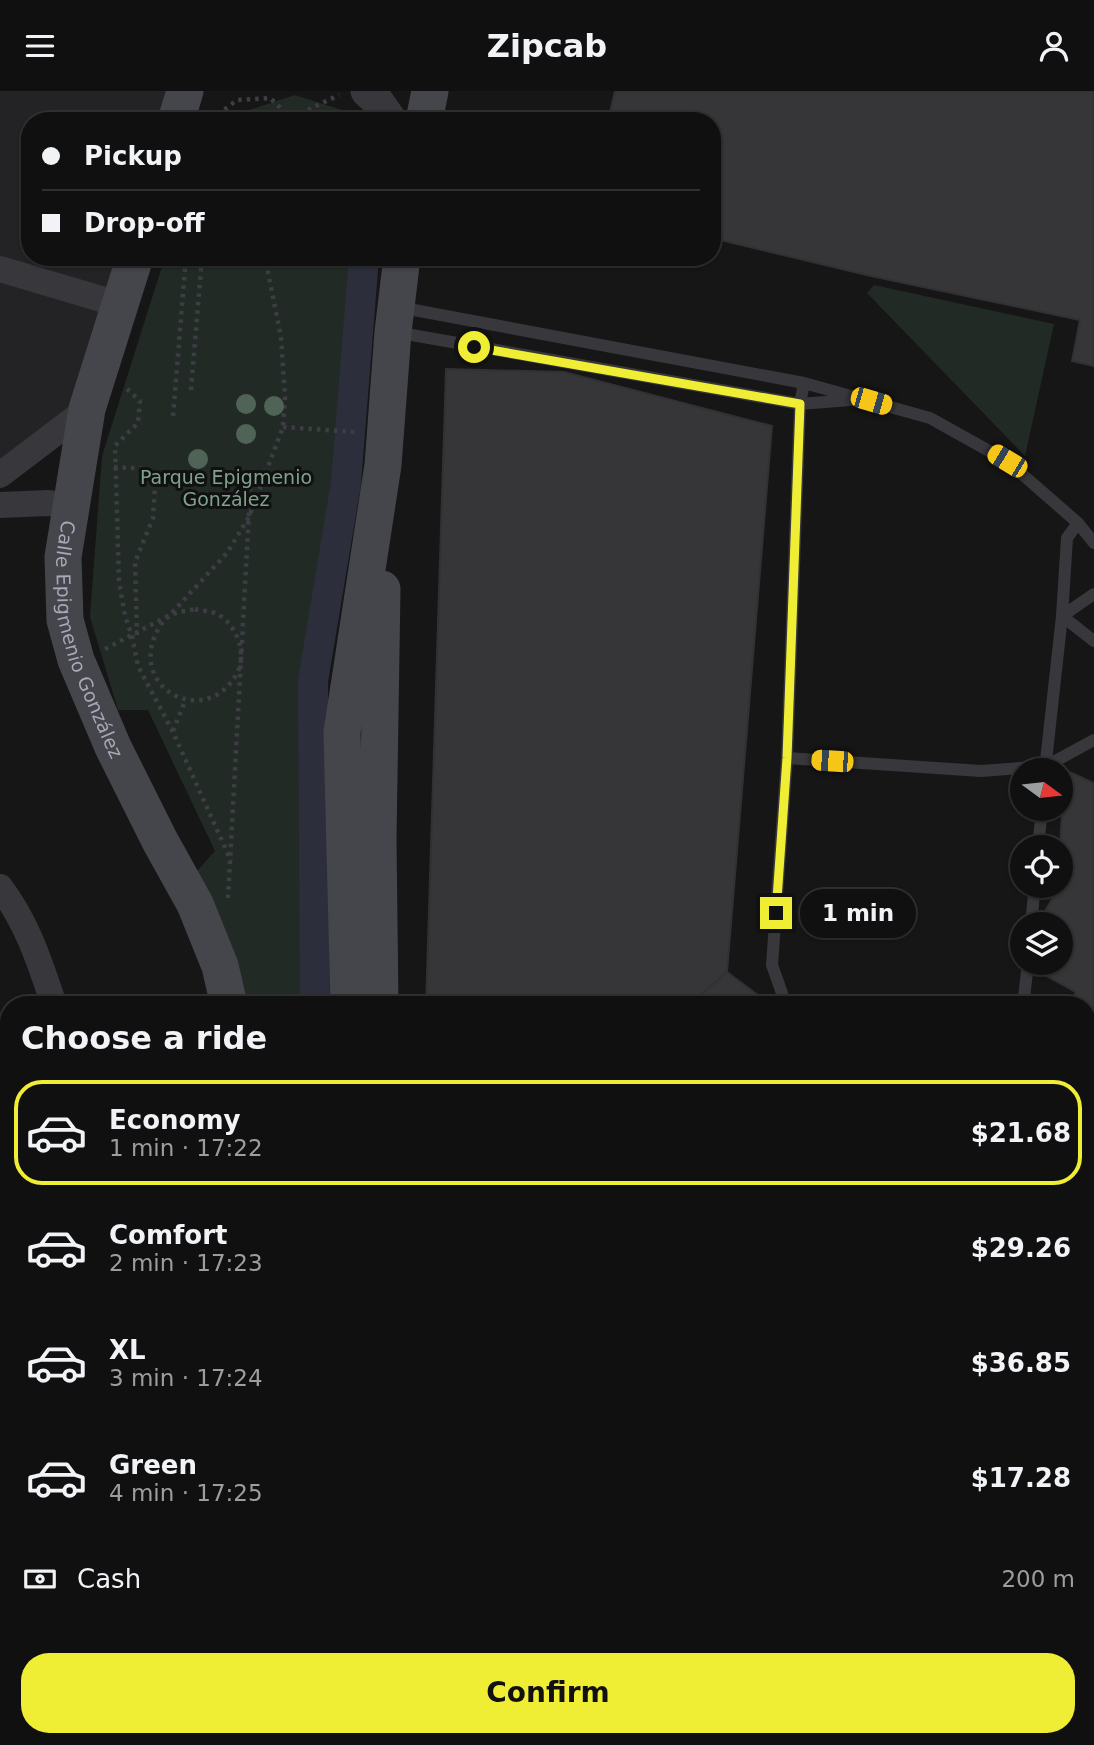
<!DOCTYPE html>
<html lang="en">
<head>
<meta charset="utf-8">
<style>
  body { margin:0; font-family:"DejaVu Sans",sans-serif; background:#1e1e1f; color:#f1f3f6; height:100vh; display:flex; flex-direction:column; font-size:26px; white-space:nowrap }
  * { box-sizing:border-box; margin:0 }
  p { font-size:23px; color:#9c9d9f }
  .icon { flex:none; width:38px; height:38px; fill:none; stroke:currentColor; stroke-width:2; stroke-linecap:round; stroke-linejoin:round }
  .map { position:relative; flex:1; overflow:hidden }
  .drawer { position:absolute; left:0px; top:905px; width:1096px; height:751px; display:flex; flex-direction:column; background:#101011; border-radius:28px 28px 0 0; box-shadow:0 2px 5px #0004,0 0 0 2px #303031 }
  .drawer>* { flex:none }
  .banner { position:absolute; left:21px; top:21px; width:700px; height:154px; border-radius:28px; box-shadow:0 2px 5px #0004,0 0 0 2px #303031; display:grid; align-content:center; height:154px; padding:0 21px; background:#101011 }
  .needle { width:46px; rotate:105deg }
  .fabs { position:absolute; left:1010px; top:667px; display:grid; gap:14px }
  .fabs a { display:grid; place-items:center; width:63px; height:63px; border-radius:50%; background:#101011; box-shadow:0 2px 5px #0004,0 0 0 2px #303031; font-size:35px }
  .end { position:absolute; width:32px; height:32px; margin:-16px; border:9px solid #f0ed35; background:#111; box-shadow:0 0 0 4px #111 }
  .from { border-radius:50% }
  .bubble { position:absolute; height:49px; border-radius:24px; background:#101011; box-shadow:0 2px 5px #0004,0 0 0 2px #303031; font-size:23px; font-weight:600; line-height:49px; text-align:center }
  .car { position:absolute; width:21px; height:42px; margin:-21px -10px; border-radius:9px; box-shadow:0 0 5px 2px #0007; background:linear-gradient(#f5c518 24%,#345 0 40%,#f5c518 0 76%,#345 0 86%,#f5c518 0) }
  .banner b { display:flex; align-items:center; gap:24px; height:66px; font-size:26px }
  .banner b+b { border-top:2px solid #303031 }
  .banner i { width:18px; height:18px; background:#f1f3f6 }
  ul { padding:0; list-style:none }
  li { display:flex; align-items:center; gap:21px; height:105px; margin:0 14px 10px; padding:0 7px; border:4px solid transparent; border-radius:28px }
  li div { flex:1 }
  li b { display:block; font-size:26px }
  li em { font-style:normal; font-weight:600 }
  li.current { border-color:#f0ed35 }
  li>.icon { width:63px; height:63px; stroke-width:1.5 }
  h2 { padding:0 21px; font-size:32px; line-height:84px }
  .pay { display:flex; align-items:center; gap:18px; height:77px; padding:0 21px; font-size:26px }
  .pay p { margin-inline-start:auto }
  .action { display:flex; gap:14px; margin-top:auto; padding:14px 21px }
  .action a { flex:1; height:80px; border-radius:28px; background:#f0ed35; color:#111; font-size:28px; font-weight:600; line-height:80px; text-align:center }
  header { display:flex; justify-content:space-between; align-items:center; height:91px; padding:0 21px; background:#101011; font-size:32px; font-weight:600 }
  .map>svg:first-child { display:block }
</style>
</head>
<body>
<header><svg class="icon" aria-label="menu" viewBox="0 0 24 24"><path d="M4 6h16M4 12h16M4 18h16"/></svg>Zipcab<svg class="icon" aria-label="person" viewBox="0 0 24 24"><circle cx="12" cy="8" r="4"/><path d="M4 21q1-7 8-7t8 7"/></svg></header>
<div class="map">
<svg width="1094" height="1654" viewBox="0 0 1094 1654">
  <rect width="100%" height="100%" fill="#161617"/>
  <!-- built -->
  <path fill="#232224" d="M0,0H185L176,30H30V166H135L87,318L0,384Z
    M0,1534L9,1535V1647H287L290,1654H0Z"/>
  <!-- green -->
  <path fill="#222a26" d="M295,4L364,26L367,30H216Z
    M165,166H379L338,530L313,586L312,913H245L196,781L215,760L148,619H118L90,526L102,365Z
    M874,194L1054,233L1025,365L867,202Z"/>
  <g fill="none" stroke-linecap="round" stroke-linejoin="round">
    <!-- canal -->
    <path stroke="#2c2f3b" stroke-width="30" d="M315,914L313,590L346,392L364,166"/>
  </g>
  <!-- building -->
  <path fill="#363639" stroke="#313033" stroke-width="2" d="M615,0H1094V275L1072,270L1080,229L871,185L712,147V30H608Z
    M446,278L564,281L772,335L727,881L689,914H426Z
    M1065,679L1094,692V1135L1087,1140V914H1070L1076,901L1045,884L1046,872H1060V833H1038L1056,801L1057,794H1060V756Z
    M727,881L771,914H689Z
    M1094,1135V1352H1087V1140Z
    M111,1647H154L155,1654H112Z
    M202,1647H273L279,1654H213Z"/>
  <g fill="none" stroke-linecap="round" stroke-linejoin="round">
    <!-- path -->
    <path stroke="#3d3d43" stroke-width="4.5" stroke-dasharray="3.5 5" stroke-linecap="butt" d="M211,29L237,9L270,7L290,26
      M285,30L339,4
      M127,298L140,310L138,332L115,355L119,491L125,525L132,545L138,575L173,641L231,770
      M191,299L202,166
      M173,325L186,166
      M283,336L355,341
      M114,376L148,378
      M195,518C202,520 211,520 217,523C237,533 248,564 236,584C207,635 134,602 154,547C157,540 162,530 169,525C175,521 188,520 195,518Z
      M137,544L135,471L153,427L156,379
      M105,558L170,524L227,462L249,426L283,336L285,306L281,246L265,166
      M173,640L185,610
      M228,807L251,385"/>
    <!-- service -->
    <path stroke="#38373c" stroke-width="12" d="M398,216L804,292L930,327L1007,370L1078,432L1094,452
      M395,241L800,313L850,309
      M804,292L800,313L787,667L772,874L784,908L807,914
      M1094,503L1062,525L1094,550
      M787,667L981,680L1046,675L1094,649
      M1045,679L1062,525L1067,447L1078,432
      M1038,756L1042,718
      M1031,833L1035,794
      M1021,914L1024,907L1028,872
      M1087,1377L1094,1378
      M1087,1480L1094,1481
      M1087,1503L1094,1504
      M1087,1639L1094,1640"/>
    <!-- minor -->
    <path stroke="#38373c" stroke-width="26" d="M0,178L121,214
      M0,384L87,318
      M0,414L49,412L70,415
      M0,796C27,831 40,872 54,914
      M0,1343H9"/>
    <!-- tertiary -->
    <path stroke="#38373c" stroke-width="33" d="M367,0L375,7L391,30"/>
    <!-- secondary -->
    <g stroke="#45454c" stroke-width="37">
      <path d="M176,30L185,0"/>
      <path d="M424,30L430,0"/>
      <path id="s1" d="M135,166L87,318L63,466L65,529L76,569L113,656L160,750L195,813L220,875L229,914"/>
      <path d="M349,914L342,641L383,374L393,241L402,166"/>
      <path d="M380,914L378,748L382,498"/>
      <path d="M0,1509H9"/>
      <path d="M1087,1587L1094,1588"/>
      <path d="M311,1647L313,1654"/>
      <path d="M368,1647V1654"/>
      <path d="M853,1647L855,1654"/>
      <path d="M924,1647L926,1654"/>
    </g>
  </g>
  <!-- trees -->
  <g fill="#506357">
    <circle cx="246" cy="313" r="10"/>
    <circle cx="274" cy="315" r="10"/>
    <circle cx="246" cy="343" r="10"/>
    <circle cx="198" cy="368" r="10"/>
  </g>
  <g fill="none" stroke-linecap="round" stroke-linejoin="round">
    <!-- route -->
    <path stroke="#f0ed35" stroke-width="9" d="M474,256L800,313L787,667L776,822"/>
  </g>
  <g text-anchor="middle" stroke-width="6" stroke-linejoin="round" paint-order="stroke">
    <!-- park labels -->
    <g font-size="19" fill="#7fa28c" stroke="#111112">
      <text x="226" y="393">Parque Epigmenio<tspan x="226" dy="22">González</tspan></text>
    </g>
    <!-- street labels -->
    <g font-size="19" fill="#a8a8b7" stroke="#111112">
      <text dy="7" stroke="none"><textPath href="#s1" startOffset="396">Calle Epigmenio González</textPath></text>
    </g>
  </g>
</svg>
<div class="fabs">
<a><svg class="needle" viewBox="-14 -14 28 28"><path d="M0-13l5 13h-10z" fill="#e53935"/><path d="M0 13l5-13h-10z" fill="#9c9d9f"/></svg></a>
<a><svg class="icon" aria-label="locate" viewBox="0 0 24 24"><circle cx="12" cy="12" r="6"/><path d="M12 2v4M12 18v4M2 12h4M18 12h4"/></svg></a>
<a><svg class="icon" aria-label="layers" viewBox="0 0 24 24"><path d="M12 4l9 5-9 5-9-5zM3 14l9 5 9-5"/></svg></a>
</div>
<i class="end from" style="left:474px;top:256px"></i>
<i class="end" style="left:776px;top:822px"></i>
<div class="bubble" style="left:800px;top:798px;width:116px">1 min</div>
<i class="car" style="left:871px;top:310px;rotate:106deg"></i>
<i class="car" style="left:1007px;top:370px;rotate:301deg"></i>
<i class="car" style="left:832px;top:670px;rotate:274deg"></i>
<div class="banner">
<b><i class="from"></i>Pickup</b>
<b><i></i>Drop-off</b>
</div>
<section class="drawer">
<h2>Choose a ride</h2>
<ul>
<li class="current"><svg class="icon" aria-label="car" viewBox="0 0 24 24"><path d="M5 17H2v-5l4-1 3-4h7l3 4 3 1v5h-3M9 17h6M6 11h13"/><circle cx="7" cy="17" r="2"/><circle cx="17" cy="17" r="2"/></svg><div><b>Economy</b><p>1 min · 17:22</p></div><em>$21.68</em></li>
<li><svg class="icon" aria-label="car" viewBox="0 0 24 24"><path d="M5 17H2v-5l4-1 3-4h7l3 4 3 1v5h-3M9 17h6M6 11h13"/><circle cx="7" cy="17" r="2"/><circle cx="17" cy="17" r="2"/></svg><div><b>Comfort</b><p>2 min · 17:23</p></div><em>$29.26</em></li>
<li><svg class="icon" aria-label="car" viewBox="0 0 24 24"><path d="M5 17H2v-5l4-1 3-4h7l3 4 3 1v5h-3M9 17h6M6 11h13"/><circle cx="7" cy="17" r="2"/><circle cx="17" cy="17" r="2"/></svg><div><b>XL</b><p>3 min · 17:24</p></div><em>$36.85</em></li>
<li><svg class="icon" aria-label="car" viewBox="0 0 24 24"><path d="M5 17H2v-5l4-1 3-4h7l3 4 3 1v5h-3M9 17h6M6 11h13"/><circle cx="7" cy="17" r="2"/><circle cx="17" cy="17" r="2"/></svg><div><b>Green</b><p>4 min · 17:25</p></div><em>$17.28</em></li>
</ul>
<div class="pay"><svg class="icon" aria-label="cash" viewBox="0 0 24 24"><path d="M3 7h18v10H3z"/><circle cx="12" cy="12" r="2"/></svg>Cash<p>200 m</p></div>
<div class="action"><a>Confirm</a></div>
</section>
</div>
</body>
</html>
